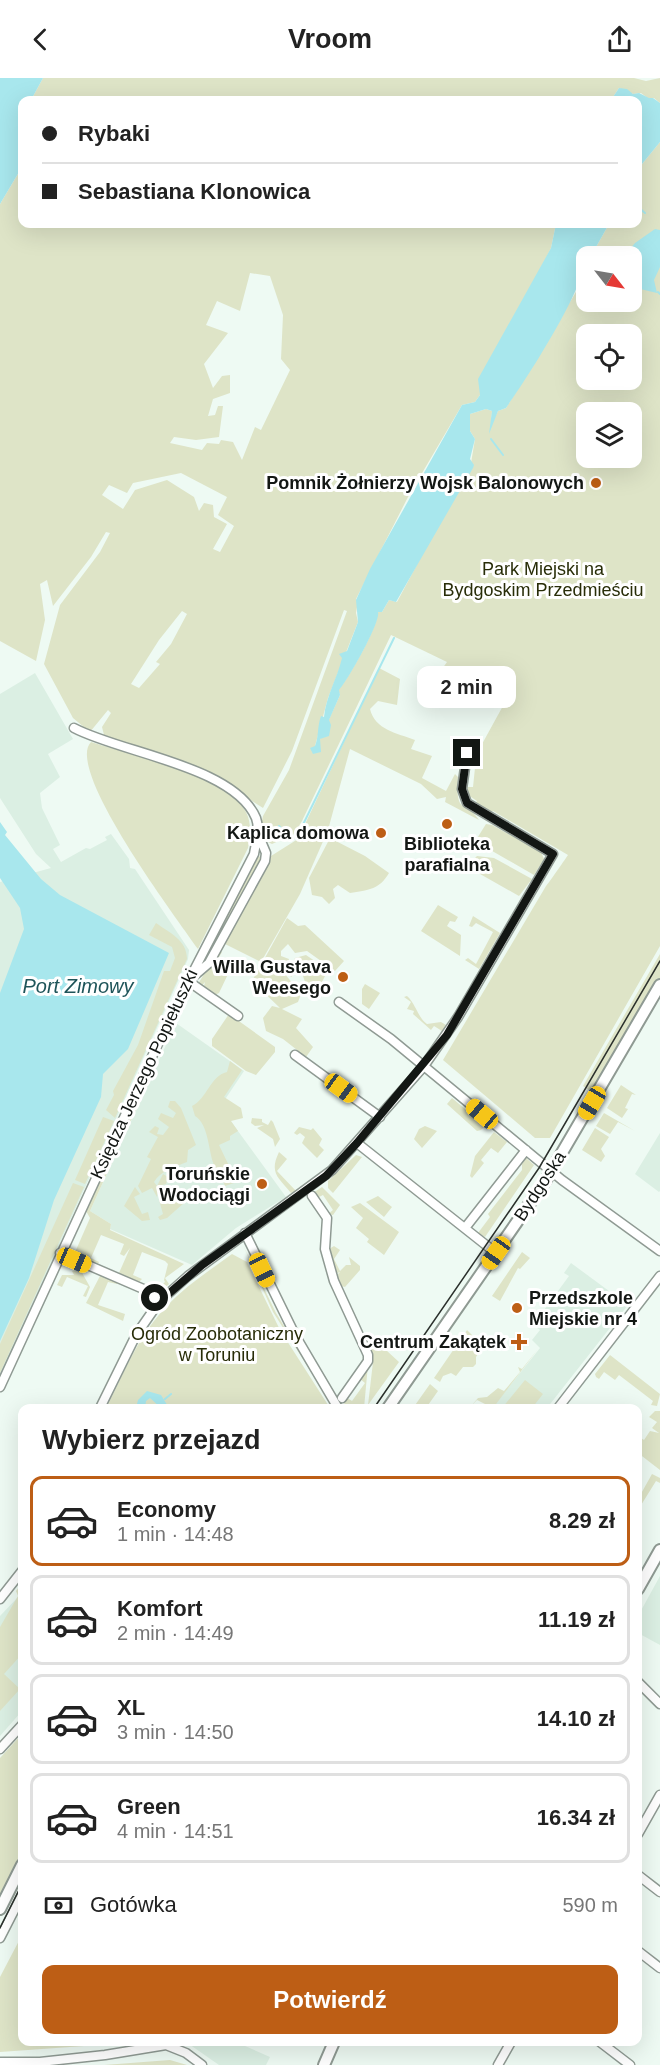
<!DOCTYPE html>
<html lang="pl">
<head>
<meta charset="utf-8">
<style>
  body { margin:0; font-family:Helvetica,sans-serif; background:#f2f2f2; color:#222; height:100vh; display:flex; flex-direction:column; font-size:22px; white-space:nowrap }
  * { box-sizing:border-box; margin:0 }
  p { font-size:20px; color:#767676 }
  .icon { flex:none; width:33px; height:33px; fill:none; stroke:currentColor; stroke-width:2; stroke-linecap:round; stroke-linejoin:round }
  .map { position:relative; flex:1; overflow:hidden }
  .sheet { position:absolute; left:18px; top:1326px; width:624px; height:642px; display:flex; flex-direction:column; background:#fff; border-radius:12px; box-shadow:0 6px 24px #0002 }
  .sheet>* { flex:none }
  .top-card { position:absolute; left:18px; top:18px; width:624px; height:132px; border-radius:12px; box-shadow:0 6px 24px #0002; display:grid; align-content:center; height:132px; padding:0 24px; background:#fff }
  .needle { width:39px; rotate:121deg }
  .buttons { position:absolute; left:576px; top:168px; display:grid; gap:12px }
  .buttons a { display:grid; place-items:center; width:66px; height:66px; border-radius:12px; background:#fff; box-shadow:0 6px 24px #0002; font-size:30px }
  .end { position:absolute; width:27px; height:27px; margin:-14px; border:8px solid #131714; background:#fff; box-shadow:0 0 0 3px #fff }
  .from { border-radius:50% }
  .bubble { position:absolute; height:42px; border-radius:12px; background:#fff; box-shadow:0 6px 24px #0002; font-size:20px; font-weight:600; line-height:42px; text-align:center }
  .car { position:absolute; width:18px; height:36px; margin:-18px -9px; border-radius:8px; box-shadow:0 0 4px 2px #0007; background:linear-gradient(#f5c518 24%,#345 0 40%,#f5c518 0 76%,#345 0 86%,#f5c518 0) }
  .top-card b { display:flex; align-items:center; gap:21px; height:57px; font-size:22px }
  .top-card b+b { border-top:2px solid #e0e0e0 }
  .top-card i { width:15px; height:15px; background:#222 }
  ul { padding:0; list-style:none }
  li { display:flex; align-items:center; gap:18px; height:90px; margin:0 12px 9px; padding:0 12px; border:3px solid #e0e0e0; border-radius:12px }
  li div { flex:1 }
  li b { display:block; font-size:22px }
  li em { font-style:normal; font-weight:600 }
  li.current { border-color:#bd5e15 }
  li>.icon { width:54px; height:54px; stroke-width:1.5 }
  h2 { padding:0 24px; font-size:27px; line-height:72px }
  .pay { display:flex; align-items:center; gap:15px; height:66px; padding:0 24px; font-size:22px }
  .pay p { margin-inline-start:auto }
  .primary-button { display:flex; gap:12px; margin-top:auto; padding:12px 24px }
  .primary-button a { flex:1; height:69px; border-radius:12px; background:#bd5e15; color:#fff; font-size:24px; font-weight:600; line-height:69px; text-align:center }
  header { display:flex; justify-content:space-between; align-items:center; height:78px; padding:0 24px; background:#fff; font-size:27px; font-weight:600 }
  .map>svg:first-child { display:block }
</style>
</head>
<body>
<header><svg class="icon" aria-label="back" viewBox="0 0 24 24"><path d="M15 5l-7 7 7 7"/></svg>Vroom<svg class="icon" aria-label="share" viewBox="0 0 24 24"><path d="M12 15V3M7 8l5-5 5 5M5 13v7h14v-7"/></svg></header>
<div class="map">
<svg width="660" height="1987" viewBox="0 0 660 1987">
  <rect width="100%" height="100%" fill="#eefaf3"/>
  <!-- built -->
  <path fill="#dbefe3" d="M35,595L73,661L48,676L60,699L40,715L42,730L60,767L53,771L61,784L86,770L90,771L107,762L105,759L111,756L129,781L130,790L135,791L189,872L188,881L0,1298V804L51,790L36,776L0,720V616Z
    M176,945L244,993L226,1020L227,1038L286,1119L236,1150L192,1187L110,1151L111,1146L90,1133Z
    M660,1055V1113L659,1114L635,1096Z
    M571,1185L628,1227L547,1330H492L540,1270L532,1262L540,1252L533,1247L569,1198L564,1195Z
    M660,1498V1567L638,1555V1538Z
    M19,1518L22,1525V1633L0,1658V1538Z
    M186,1964H247L245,1968L270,1979L266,1987H219Z"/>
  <!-- green -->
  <path fill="#dee4c7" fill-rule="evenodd" d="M43,0H634L646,3L660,0V25L654,20L649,21L641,15L633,16L619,10L611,22H31Z
    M660,64V868L550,1060H535L443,982L546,808C548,806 564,783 568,777L493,733L489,735L475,726L477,723L468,717L467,709H473L475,690L469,689L470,677H476L504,626L501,623L497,626L491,618L488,619L463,605L459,597L456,598L467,612L458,625L441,623L428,607L435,594L442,591L447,584L391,557L302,743L294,756L272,766L266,763L261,746L263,738L289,692L347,533L344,532L292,673L263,730L208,695L104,657L102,649L111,635L108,632L90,654L73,640L44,586L60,527L100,474L110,455L106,454L91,479L53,528L47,502L40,506L45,542L36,583L0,563V126L22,89V146H556L551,170L480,317L475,324L462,327L408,419L356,521L358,523L356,535L358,544L328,620L315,668L320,669V661L340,617L338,612C347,604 381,543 377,534H382L389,522L397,524L471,385L475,361L470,353V336L486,331L492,333L491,347L498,333L506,330L582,204L586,186V224H632V178H591L609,146H638V91ZM250,195L270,198L283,237L281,281L290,292L261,352L255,349L242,382L233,364L221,362L219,366L207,365L202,372L170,365L174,359L196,362L219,359L223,328H218L215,337L208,338L213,321L230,315V297L222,298L213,310L204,286L228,255L206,247L217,223L240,233ZM586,256H632V302H586ZM586,334H632V380H586ZM181,395L227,419L218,437L234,448L220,474L213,471L227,446L214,439L213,427L204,425L199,433L194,419L167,402L135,412L123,431L102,417L109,407L127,415L133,405ZM182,533L187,536L171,566L156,584L160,586L139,610L131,606L159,562Z
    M379,590L400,601L397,627L378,623L370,631C375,652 397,655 415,662L411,671L432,678L422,700L446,713L455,696L458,699C455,739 466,721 479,742L445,724L446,719L437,721L421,706L350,671L328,752L300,816L261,884L223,865L271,778L298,761Z
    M91,664C128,676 229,699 246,734C252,746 250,758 248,770L198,871C178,842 64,691 91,664Z
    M486,746L492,747L541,774L544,781L534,797L480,766L476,762Z
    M330,760L365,778L389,795C379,812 368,812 350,815L338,807L333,811L335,820L329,826L322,819L312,817L309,800Z
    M263,776L264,779L208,883L206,882L254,782Z
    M477,778L494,780L532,801L519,818L473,792L471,784Z
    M438,827L458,839L455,844L450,843L447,848L461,857L460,878L421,853Z
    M473,838L500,855L479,891L465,882L468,880L476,886L493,854L476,845L472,849L469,848Z
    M287,840L298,848L305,847L344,883L335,893L307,873L295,875L288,866L281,873V878L289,881L285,896L301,916L298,924L282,931L302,941L296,950L313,969L306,979L283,961L266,953L263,940L272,928L280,930L252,903Z
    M156,845C170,855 187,862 187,881L115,1040L106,1032L114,1017L113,1013L138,967L164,893H170L175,880L172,869L149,857Z
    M218,873L222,874L211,893L219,881L230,892L219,915L215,917L204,908L205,904L201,909L198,906Z
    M660,876V902L592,1014L583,1008Z
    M306,877L328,892L321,906L309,917L304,913L307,910L302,895H296L291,899L289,895L295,880Z
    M365,906L380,915L369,931L362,926V911Z
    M407,918C416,926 418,940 427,946L441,944L446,947L442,953L434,948L431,952L413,936L414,933L407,931L411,924L404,919Z
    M229,936L275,969V974L256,997L246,993L212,968V961Z
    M230,983L242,992L224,1019L241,1030L243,1040L231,1043L238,1053L230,1058V1062L219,1067L232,1094L238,1092L237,1104L225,1108C222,1099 217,1094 214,1087C208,1072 209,1047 195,1038L192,1028C207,1021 210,998 227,994Z
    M146,1005H148L90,1133L111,1146L110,1152L184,1186L165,1200L169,1206L157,1217L154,1214L165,1204L164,1202L168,1186L165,1183L142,1174L133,1197L142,1201L138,1205L119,1195L130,1170L124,1178L120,1176L124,1166L101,1157L91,1180L99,1184L98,1186L71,1177L76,1172L90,1140L86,1133Z
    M621,1007L636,1017L632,1016L625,1030L628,1031L622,1040L607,1030Z
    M452,1020L485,1048L481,1052L477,1053L447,1026Z
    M170,1023H175L181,1030L196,1067L188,1072L187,1084C175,1089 160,1093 154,1104L157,1108L163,1096L168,1099L166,1106L158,1108L157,1119L152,1110L142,1115L138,1108L151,1081L147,1079L158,1059L149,1054L155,1048L159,1050L157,1056L163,1057L169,1049L158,1041L161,1035L173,1040L176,1035L168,1029Z
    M604,1035L635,1053L618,1044L610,1056L596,1048Z
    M103,1039L114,1043L85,1106L75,1102Z
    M252,1040L262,1041V1044L268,1047L271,1042L273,1044L280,1061L275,1069L273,1061L257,1050L264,1047L255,1048L251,1045Z
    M425,1048L437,1053L422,1070L414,1061L419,1051Z
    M299,1049L311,1052L313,1050L322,1061L319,1067L324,1072L317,1080L302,1065L305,1059L300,1055L297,1057L294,1055Z
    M595,1050L609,1059L601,1071L605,1078L601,1084L582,1072Z
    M494,1054L507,1064L498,1075L491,1070L481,1082L484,1085L472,1100L470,1098L475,1078Z
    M279,1074L287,1081L277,1093L296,1113L291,1115C278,1099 269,1095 279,1074Z
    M356,1077L362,1079L333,1115L328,1110V1103Z
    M526,1080L534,1087L485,1159L478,1155L490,1139L488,1136L522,1092V1086Z
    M73,1105L84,1109L0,1295V1266Z
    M135,1109L140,1116L134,1119L142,1136L148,1134L150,1142L142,1143L124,1128Z
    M322,1109L340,1127L333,1137L328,1136L333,1132L323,1117L317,1120L313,1115Z
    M175,1111L177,1114L180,1113L184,1125L167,1140L160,1142L158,1139L163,1136L159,1122Z
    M378,1118L392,1129L384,1139L366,1124Z
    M360,1125L399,1154L384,1177L367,1164L369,1161L356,1150L363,1140L351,1129Z
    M243,1167L276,1235L334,1330L273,1234Z
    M334,1168L340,1172L334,1181L340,1193L346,1187H351L349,1179L360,1188V1192L345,1209L341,1208L336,1198L340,1194L335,1196L329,1171Z
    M522,1174L530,1180L520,1191L518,1190L500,1223L492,1218Z
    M232,1176L247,1184L280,1252L330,1330H106C122,1300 135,1265 158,1238C178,1213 206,1195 232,1176Z
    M80,1191L90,1209L86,1219L83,1218L88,1208L67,1199L62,1209L57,1207L62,1197H74L72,1193Z
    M101,1196L117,1203V1206L108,1204L98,1227L125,1236L123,1243L86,1225Z
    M467,1252L483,1268L476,1279V1286L473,1289H463L456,1298L451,1295L443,1298L440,1304L434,1300Z
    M374,1261L399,1284L368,1327L373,1284L367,1263Z
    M538,1271L493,1330L477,1322L472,1327L478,1320L487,1319L498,1310L504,1313L520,1294L518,1289L522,1291Z
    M610,1277L660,1316L657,1328L651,1327L653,1323L619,1297L615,1302L604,1294L599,1301L596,1299L595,1296Z
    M368,1287L364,1330H343L346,1319L352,1323L365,1305L360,1301Z
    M525,1302L543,1316L532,1330H502Z
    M430,1306L438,1313L426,1330H413Z
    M655,1333H660V1392L638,1375L640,1367L638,1358L644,1362L650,1353L659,1355L652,1350L657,1344L649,1339Z
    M652,1396L660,1400V1405L656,1403L638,1432V1421Z
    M22,1505V1576L4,1596L20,1611L0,1633V1549L18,1518L16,1513Z
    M22,1656V1779L0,1822V1680Z
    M22,1857V1964H140L0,1974V1899Z
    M170,1982L187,1987H104Z"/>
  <!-- water -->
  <path fill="#a8e7ed" d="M0,0H43L31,22H22V89L0,126Z
    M619,10L627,11L633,16L639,15L649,20H653L660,25V64L638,91V22H611Z
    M556,146H609L591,178H586C586,209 526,302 506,330L498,333L489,356L492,333L486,331L470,336V353L475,361L470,381L474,387L473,390L396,524L389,522L382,534H378C381,544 347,604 339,612L340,617L329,642L331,647L329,658L320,661L321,674L313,676L310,670L315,668C319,658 317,649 321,638L324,639C326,618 337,601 342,580L339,576L347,573L358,544L356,522L370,491L462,327L475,324L480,317L478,301L551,170Z
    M655,151L660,152V189L654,202L657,215L632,209V178H624L635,165Z
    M0,744L7,754L5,757L41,801L60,817L169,875L128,971L103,996L101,1019L54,1122L29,1200L0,1263V915L24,851L20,830L0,800Z
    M147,1313L161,1317L169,1330H161L150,1320L146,1323L145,1330H136L138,1322Z"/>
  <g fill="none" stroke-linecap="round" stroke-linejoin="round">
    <!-- stream -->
    <path stroke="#a8e7ed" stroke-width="2" d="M638,129L645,135
      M658,214L660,216
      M491,361L503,377
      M279,748L285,755
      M296,761L394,560
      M165,1321L171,1316"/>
    <!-- minor casing -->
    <g stroke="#8f9a93" stroke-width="11">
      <path id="minor" d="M339,924L391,961L562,1102L660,1173
        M238,938L188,903L209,885L265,783L266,775L258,756
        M295,977L380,1039
        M357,1065L496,1175
        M312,1118L327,1140L325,1171L334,1203L368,1277V1283L342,1320
        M465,1150L526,1072
        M245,1155L295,1257L338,1330
        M60,1175L148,1213L159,1224
        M0,1309L174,931L254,776C256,764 260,751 256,740C234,688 121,675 74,650
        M100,1330L136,1257L159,1224L188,1198L332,1092L424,988L458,939L553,776L467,725L462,711L467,675
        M558,1330L660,1198
        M0,1521L22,1493
        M638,1604L660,1626
        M0,1671L22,1647
        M638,1756L660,1717
        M638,1797L660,1814
        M0,1860L22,1817
        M638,1873L660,1890
        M600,1964L630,1987
        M0,1984H40L105,1977L166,1967L186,1975L202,1987
        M498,1987L511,1964"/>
    </g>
    <!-- tertiary casing -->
    <g stroke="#8f9a93" stroke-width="14">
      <path id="tertiary" d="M388,1330L546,1102L660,907
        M638,1511L660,1472
        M0,1831L22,1787
        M324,1987L334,1964"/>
    </g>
    <!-- minor -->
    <use href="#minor" stroke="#fff" stroke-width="8"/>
    <!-- tertiary -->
    <use href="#tertiary" stroke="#fff" stroke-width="10"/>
    <!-- tram -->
    <path stroke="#2b302c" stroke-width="1.5" d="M374,1330L539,1090L660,883
      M0,1850L22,1806"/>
  </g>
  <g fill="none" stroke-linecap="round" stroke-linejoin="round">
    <!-- route -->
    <path stroke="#131714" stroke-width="8" d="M155,1220L159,1224L202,1187L326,1098L357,1065L447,957L553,776L467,725L462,711L467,675"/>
  </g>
  <!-- markers -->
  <g fill="#bd5e15" stroke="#fff" stroke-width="2">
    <circle cx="596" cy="405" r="6"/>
    <circle cx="447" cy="746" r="6"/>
    <circle cx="381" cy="755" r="6"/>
    <circle cx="343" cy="899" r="6"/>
    <circle cx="262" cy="1106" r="6"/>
    <circle cx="517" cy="1230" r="6"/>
    <path d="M516 1255h6v6h6v6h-6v6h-6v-6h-6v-6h6z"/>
  </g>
  <g text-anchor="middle" stroke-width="6" stroke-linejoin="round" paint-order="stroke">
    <!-- poi labels -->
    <g font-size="18" font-weight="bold" fill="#131714" stroke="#fff" text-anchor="end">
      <text x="584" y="411">Pomnik Żołnierzy Wojsk Balonowych</text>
      <text x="369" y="761">Kaplica domowa</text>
      <text x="447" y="772" text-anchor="middle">Biblioteka<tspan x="447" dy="21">parafialna</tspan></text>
      <text x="331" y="895">Willa Gustava<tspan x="331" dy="21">Weesego</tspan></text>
      <text x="250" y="1102">Toruńskie<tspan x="250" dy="21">Wodociągi</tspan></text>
      <text x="529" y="1226" text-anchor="start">Przedszkole<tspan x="529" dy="21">Miejskie nr 4</tspan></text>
      <text x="506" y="1270">Centrum Zakątek</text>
    </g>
    <!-- park labels -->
    <g font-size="18" fill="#282d08" stroke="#fff">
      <text x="543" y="497">Park Miejski na<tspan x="543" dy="21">Bydgoskim Przedmieściu</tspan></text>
      <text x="217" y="1262">Ogród Zoobotaniczny<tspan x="217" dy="21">w Toruniu</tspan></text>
    </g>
    <!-- street labels -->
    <g font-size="18" fill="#131714" stroke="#fff">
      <text transform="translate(144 996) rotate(-65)" y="6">Księdza Jerzego Popiełuszki</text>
      <text transform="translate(540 1108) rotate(-57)" y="6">Bydgoska</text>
    </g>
    <!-- water labels -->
    <g font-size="20" font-style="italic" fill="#1e5459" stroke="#fff">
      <text x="78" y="915">Port Zimowy</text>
    </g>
  </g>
</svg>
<div class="buttons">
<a><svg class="needle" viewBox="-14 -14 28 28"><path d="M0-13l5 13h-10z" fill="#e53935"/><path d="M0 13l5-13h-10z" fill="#767676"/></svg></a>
<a><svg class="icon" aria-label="locate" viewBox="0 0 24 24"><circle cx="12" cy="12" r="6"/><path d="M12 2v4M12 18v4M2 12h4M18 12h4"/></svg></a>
<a><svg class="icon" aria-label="layers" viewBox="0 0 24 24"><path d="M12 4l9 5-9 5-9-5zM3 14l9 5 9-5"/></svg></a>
</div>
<i class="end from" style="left:155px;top:1220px"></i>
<i class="end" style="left:467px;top:675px"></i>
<div class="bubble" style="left:417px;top:588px;width:99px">2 min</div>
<i class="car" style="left:341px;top:1010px;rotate:126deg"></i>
<i class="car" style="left:592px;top:1025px;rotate:211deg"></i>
<i class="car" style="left:482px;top:1036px;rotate:310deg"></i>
<i class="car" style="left:496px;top:1175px;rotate:215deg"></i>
<i class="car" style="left:74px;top:1182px;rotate:113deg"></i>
<i class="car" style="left:262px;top:1192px;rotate:155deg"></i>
<div class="top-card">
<b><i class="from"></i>Rybaki</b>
<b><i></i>Sebastiana Klonowica</b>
</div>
<section class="sheet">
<h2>Wybierz przejazd</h2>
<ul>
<li class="current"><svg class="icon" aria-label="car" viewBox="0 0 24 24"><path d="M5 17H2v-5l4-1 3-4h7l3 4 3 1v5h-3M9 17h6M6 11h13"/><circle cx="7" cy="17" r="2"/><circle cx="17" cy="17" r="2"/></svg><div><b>Economy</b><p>1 min · 14:48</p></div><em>8.29 zł</em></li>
<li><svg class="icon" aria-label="car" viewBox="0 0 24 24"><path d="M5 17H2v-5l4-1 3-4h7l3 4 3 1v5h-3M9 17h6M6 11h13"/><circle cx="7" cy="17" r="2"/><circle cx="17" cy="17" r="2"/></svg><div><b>Komfort</b><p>2 min · 14:49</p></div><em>11.19 zł</em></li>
<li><svg class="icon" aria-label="car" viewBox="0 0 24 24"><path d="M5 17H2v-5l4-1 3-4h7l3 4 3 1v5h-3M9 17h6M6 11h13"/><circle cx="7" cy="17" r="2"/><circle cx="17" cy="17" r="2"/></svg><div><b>XL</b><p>3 min · 14:50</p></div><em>14.10 zł</em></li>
<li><svg class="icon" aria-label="car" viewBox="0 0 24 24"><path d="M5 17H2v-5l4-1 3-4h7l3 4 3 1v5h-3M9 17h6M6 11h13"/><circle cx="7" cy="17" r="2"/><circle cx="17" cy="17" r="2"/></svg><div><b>Green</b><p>4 min · 14:51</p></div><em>16.34 zł</em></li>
</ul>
<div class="pay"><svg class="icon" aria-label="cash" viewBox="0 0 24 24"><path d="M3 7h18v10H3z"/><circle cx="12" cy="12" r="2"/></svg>Gotówka<p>590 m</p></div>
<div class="primary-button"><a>Potwierdź</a></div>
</section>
</div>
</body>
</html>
